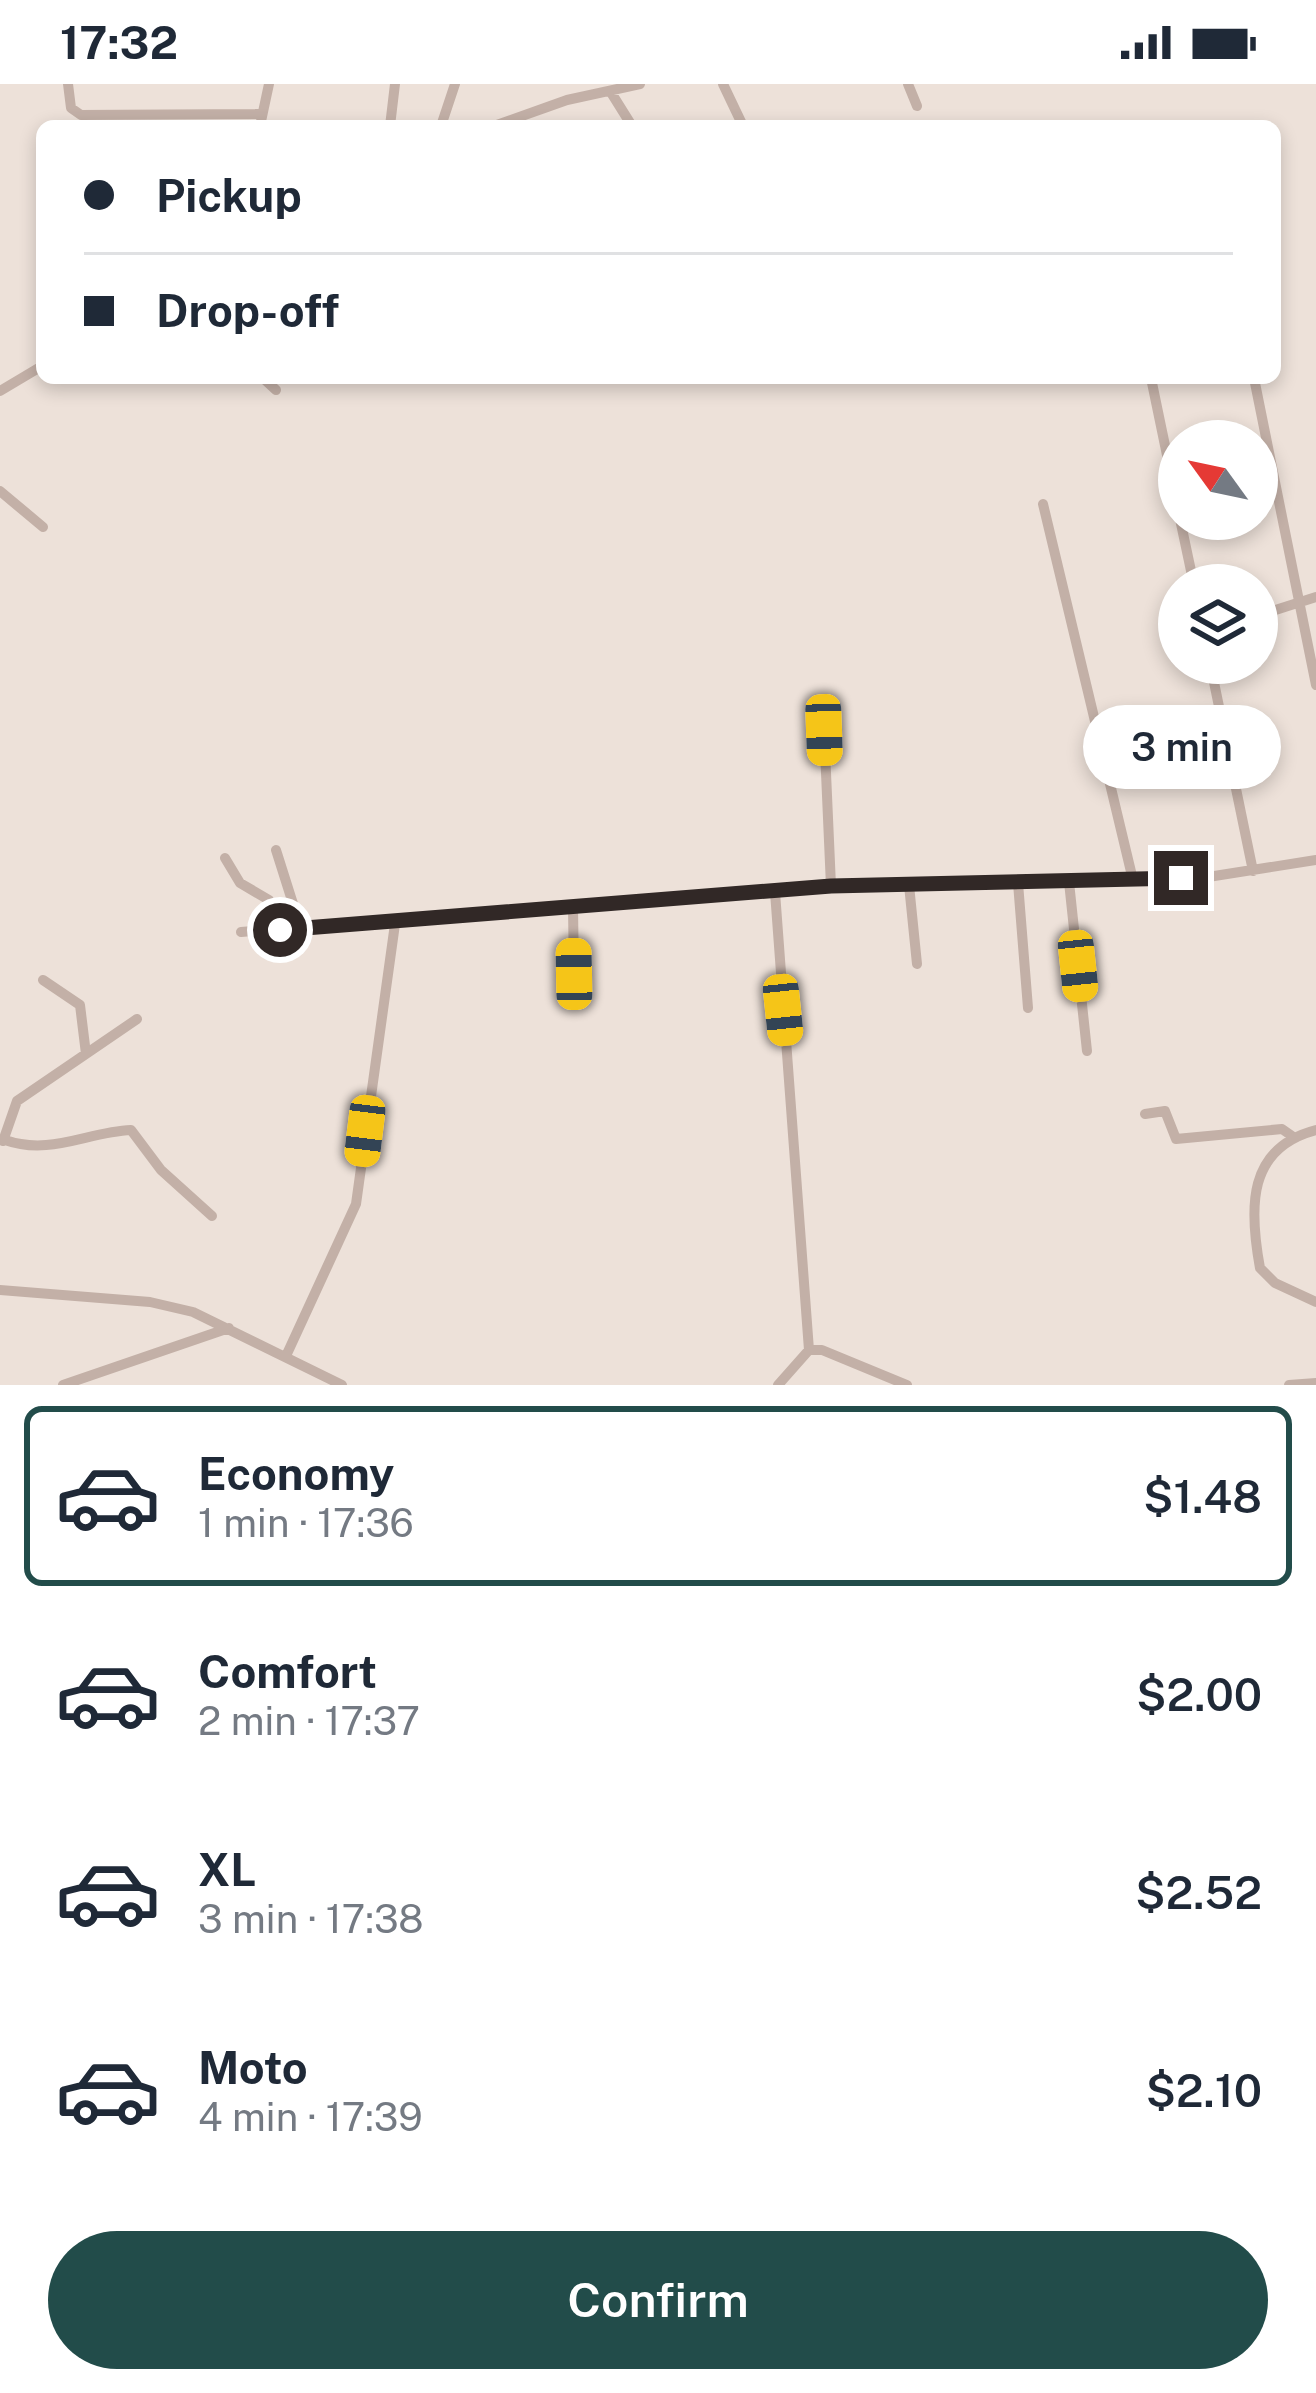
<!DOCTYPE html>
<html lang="en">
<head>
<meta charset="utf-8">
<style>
  body { margin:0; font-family:"Public Sans",sans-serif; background:#f2f2f3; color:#1f2937; height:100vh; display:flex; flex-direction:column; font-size:45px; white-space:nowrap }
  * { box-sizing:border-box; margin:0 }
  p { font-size:39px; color:#747a83 }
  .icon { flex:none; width:66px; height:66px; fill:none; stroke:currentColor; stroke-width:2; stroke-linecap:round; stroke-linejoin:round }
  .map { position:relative; height:1301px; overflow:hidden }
  .drawer { display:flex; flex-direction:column; background:#fff; flex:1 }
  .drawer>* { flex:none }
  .guide { position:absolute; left:36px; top:36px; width:1245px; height:264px; border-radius:18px; box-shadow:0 6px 18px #0003; display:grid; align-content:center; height:264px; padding:0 48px; background:#fff }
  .needle { width:78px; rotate:303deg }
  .tools { position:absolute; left:1158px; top:336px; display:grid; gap:24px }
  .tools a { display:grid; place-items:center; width:120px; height:120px; border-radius:50%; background:#fff; box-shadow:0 6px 18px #0003; font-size:60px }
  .end { position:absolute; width:54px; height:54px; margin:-27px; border:15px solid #312826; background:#fff; box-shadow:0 0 0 6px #fff }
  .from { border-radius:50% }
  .bubble { position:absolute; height:84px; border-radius:42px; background:#fff; box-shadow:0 6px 18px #0003; font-size:39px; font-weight:600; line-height:84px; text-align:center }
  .car { position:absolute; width:36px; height:72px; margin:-36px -18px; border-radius:15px; box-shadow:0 0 9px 3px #0007; background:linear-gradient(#f5c518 24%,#345 0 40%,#f5c518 0 76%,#345 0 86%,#f5c518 0) }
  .guide b { display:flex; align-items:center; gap:42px; height:114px; font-size:45px }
  .guide b+b { border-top:3px solid #e0e1e3 }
  .guide i { width:30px; height:30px; background:#1f2937 }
  ul { padding:21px 0 0; list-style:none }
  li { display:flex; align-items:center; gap:36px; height:180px; margin:0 24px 18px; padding:0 24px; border:6px solid transparent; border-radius:18px }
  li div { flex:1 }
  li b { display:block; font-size:45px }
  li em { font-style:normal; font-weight:600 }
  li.on { border-color:#224c4a }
  li>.icon { width:108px; height:108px; stroke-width:1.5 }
  .button { display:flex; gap:24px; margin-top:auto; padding:24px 48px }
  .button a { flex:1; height:138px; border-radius:72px; background:#224c4a; color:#fff; font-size:48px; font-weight:600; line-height:138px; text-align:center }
  .status { display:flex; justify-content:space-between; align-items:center; height:84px; padding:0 60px; background:#fff; direction:ltr }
  .status svg { height:33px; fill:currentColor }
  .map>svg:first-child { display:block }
</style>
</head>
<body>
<div class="status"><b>17:32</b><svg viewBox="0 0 49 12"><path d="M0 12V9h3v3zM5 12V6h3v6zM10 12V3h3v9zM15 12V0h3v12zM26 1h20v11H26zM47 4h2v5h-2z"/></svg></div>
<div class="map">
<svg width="1316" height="1301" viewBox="0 0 1316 1301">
  <rect width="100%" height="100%" fill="#ede1d9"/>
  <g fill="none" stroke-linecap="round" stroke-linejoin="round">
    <!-- minor -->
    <path stroke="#c3b0a7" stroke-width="10" d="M68,0L71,24L81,31L262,30
      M723,0L743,42
      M908,0L917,22
      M612,10L632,42
      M260,42L269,0
      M390,42L395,0
      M441,42L455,0
      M494,42L567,16L640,0
      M263,294L276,306
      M1151,294L1179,429
      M1254,294L1316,601
      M0,307L42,282
      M0,407L43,443
      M1043,420L1133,796
      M1180,435L1194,501
      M1257,532L1316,513
      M1210,579L1253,787
      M823,621L831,802
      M276,766L301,845
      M225,774L240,799L269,816L280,846
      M1069,798L1087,967
      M1018,799L1028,924
      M909,801L917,880
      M775,808L809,1266
      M573,824L574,890
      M241,848L831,802L1208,793L1316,776
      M43,896L80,921L86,970
      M1145,1030L1165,1027L1176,1055L1282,1045L1292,1052
      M1316,1046C1247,1064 1249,1124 1260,1184L1275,1199L1316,1218
      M5,1056C50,1072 87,1048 131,1046L161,1086L212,1132
      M3,1057L17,1017L137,935
      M0,1206L150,1218L193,1228L342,1301
      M286,1272L356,1120L395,840
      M63,1301L229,1244
      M778,1301L809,1266H822L907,1301
      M1289,1301L1316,1299"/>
  </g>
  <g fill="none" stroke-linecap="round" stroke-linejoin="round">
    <!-- route -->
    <path stroke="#312826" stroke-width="15" d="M280,846L831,802L1181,794"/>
  </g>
</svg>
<div class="tools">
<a><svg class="needle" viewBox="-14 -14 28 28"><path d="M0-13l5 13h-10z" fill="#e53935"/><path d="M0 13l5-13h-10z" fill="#747a83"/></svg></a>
<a><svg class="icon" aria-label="layers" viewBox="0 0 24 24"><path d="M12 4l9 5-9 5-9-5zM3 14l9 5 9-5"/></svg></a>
</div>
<i class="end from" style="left:280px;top:846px"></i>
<i class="end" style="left:1181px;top:794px"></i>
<div class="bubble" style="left:1083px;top:621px;width:198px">3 min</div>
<i class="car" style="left:824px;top:646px;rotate:178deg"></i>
<i class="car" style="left:1078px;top:882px;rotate:174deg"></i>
<i class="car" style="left:574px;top:890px;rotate:359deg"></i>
<i class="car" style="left:783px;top:926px;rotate:174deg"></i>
<i class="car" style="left:365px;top:1047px;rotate:187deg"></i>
<div class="guide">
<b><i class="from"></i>Pickup</b>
<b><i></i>Drop-off</b>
</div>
</div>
<section class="drawer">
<ul>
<li class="on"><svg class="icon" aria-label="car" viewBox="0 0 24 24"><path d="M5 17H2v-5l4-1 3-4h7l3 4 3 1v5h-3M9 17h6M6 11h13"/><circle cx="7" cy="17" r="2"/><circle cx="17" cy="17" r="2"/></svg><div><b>Economy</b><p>1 min · 17:36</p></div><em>$1.48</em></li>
<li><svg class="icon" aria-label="car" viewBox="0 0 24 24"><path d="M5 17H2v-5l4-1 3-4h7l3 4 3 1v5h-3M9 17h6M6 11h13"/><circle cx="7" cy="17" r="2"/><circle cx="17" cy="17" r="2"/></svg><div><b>Comfort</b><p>2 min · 17:37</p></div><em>$2.00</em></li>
<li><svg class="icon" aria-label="car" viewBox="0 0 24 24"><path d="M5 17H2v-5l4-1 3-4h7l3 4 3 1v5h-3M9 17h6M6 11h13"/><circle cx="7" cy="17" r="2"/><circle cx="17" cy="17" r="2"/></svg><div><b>XL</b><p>3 min · 17:38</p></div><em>$2.52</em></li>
<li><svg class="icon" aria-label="car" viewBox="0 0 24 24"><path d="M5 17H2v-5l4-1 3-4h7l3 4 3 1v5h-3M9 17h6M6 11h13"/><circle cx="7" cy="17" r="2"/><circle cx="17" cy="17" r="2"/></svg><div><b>Moto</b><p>4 min · 17:39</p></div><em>$2.10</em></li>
</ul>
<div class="button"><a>Confirm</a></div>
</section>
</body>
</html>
